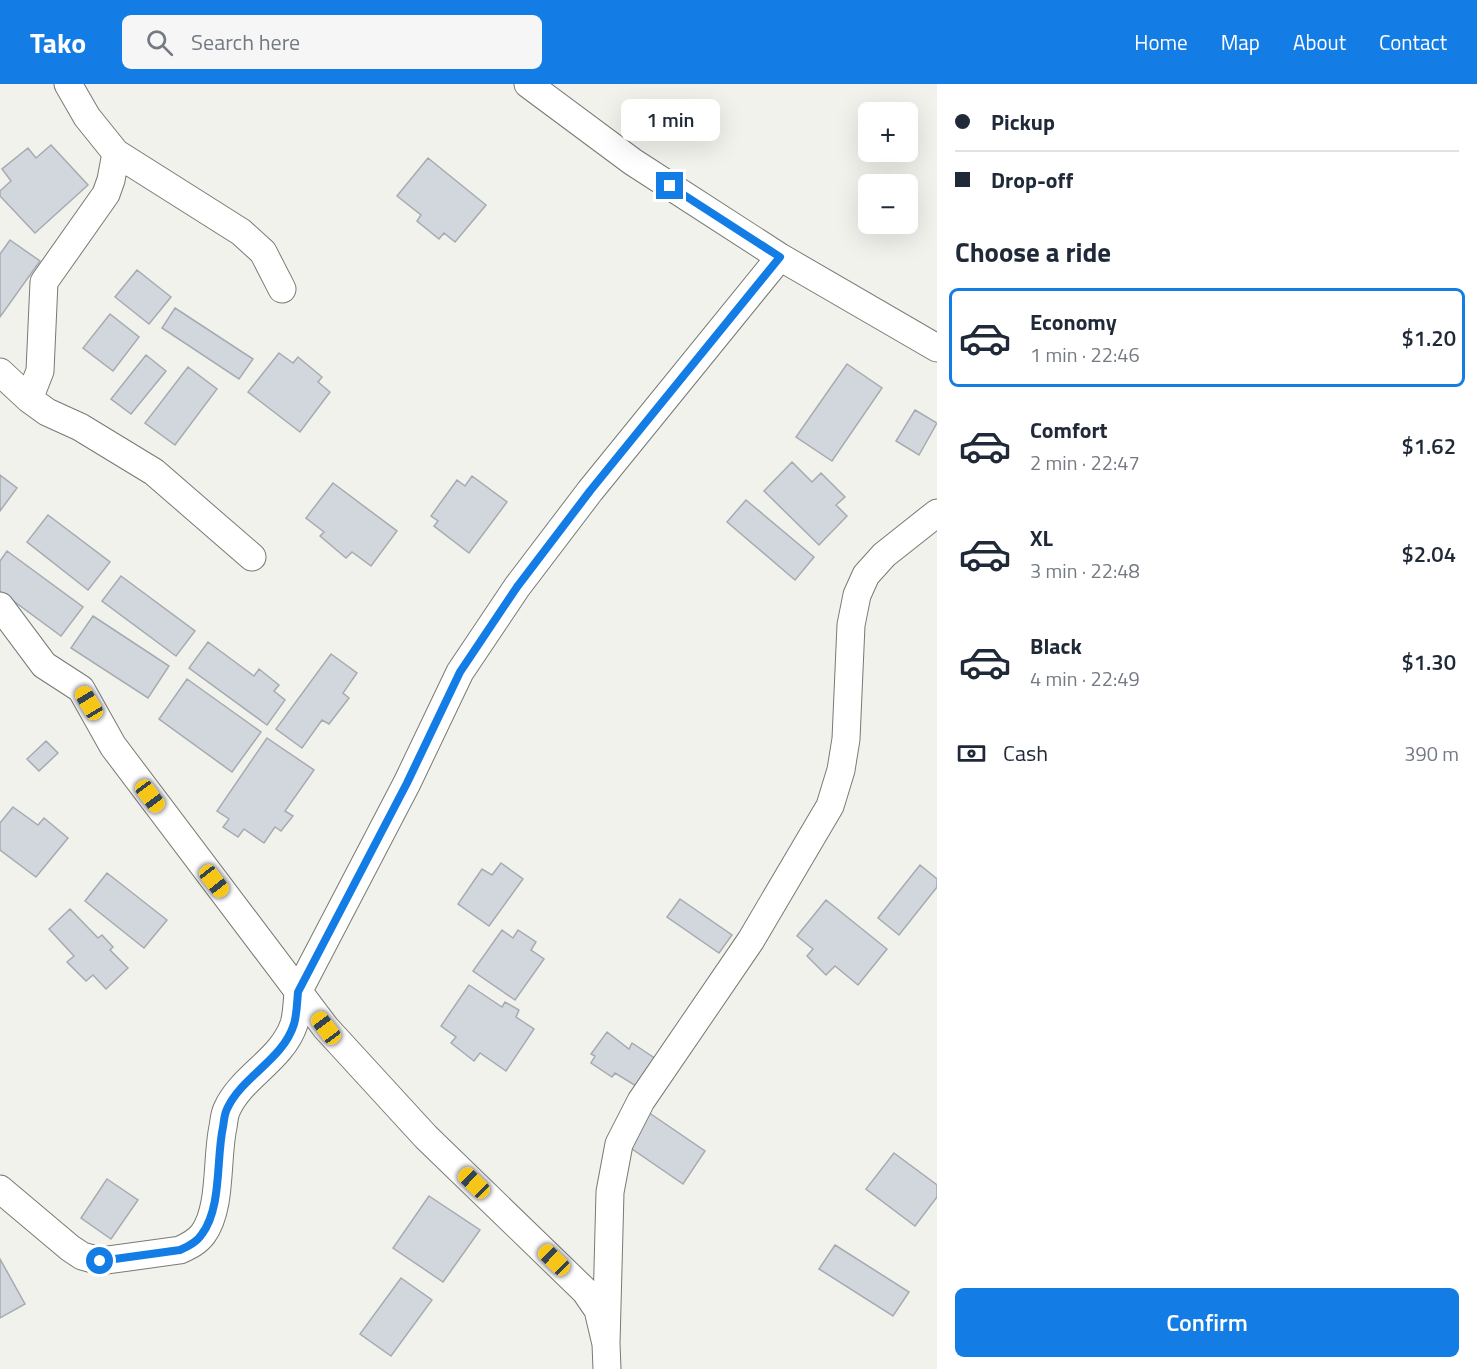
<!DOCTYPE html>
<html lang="en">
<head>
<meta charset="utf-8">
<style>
  body { margin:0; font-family:"Titillium Web",sans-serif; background:#f6f6f7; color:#1f2937; height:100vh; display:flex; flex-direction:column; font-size:22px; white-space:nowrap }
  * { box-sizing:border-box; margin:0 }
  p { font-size:20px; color:#747a83 }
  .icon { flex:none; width:33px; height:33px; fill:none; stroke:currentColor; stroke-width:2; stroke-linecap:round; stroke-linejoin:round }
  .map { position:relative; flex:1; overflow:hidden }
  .sheet { display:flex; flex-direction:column; background:#fff; width:540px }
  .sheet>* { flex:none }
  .banner { display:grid; align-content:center; height:132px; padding:0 18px; background:#fff }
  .controls { position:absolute; left:858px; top:18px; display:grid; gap:12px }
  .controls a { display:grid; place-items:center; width:60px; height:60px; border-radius:9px; background:#fff; box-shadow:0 6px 24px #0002; font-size:30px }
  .end { position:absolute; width:27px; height:27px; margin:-14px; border:8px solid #137de5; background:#fff; box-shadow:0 0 0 3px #fff }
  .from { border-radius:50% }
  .bubble { position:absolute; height:42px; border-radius:9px; background:#fff; box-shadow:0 6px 24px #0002; font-size:20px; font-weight:600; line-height:42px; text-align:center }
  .car { position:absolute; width:18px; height:36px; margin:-18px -9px; border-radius:8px; box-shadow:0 0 4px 2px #0007; background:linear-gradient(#f5c518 24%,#345 0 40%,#f5c518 0 76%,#345 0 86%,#f5c518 0) }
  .banner b { display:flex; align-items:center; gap:21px; height:57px; font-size:22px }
  .banner b+b { border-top:2px solid #e0e1e3 }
  .banner i { width:15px; height:15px; background:#1f2937 }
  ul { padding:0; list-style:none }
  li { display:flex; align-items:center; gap:18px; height:99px; margin:0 12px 9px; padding:0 6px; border:3px solid transparent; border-radius:9px }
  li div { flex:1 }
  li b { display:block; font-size:22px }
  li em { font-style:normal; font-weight:600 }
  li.on { border-color:#137de5 }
  li>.icon { width:54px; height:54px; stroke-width:1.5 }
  h2 { padding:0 18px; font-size:27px; line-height:72px }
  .pay { display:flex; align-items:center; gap:15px; height:66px; padding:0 18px; font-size:22px }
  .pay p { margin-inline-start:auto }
  .button { display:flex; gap:12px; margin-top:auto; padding:12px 18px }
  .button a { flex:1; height:69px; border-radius:9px; background:#137de5; color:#fff; font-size:24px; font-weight:600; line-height:69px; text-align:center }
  header { display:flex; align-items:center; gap:36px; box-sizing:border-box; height:84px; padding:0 30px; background:#137de5; color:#fff }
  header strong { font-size:28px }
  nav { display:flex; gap:33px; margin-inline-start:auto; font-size:21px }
  .search { width:420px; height:54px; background:#f6f6f7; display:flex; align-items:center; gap:15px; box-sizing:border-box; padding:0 21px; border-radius:9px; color:#747a83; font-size:22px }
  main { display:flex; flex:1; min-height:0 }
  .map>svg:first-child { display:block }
</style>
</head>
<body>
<header>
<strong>Tako</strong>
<div class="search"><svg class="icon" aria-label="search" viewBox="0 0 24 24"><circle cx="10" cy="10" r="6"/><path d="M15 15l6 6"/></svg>Search here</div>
<nav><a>Home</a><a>Map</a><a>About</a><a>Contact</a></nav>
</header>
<main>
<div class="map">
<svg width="937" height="1285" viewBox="0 0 937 1285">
  <rect width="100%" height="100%" fill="#f0f2eb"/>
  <!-- building -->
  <path fill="#d2d7dd" stroke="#a6abb1" stroke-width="1.5" d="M51,61L88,101L35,149L0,112V107L11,97L2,85L28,64L36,74Z
    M428,74L486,121L455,158L444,149L439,155L417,137L421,131L397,112Z
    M10,156L40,177L0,233V170Z
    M137,186L171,213L149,240L115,213Z
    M175,224L253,275L239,295L162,244Z
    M110,230L139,253L113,287L83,264Z
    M279,269L293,279L298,273L322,293L318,298L330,308L300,348L248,308Z
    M146,271L166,287L131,330L111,315Z
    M847,280L882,304L832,377L796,353Z
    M188,283L217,305L175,361L145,339Z
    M915,326L937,339L919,371L896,357Z
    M792,378L812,398L821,389L845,413L836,421L847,432L819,461L764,407Z
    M0,391L17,404L0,427Z
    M472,392L507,418L469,469L434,442L438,437L431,432L457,396L465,402Z
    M333,399L397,447L371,482L352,468L346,474L320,452L324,448L306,434Z
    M746,416L814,473L795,496L727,438Z
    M48,431L110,478L88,506L27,458Z
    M7,467L83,523L61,552L0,507V477Z
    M121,492L195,547L176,572L102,517Z
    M93,532L169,582L148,614L71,564Z
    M208,558L254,592L259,585L279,601L274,607L285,616L267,641L189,584Z
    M331,570L357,589L343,609L349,614L329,640L322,636L302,664L276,645Z
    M187,595L261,648L232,688L159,635Z
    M267,654L314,686L285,727L293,732L281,747L275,743L264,759L244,745L238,753L223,743L229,735L217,727Z
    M46,657L58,669L39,687L27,675Z
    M13,723L38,741L44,734L68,754L36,793L0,766V739Z
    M501,779L523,795L489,842L458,820L482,785L492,791Z
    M920,781L937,795V803L899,851L878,834Z
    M107,789L167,836L144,864L85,817Z
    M680,815L732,851L719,869L667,833Z
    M826,816L887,865L858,901L835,882L826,891L807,872L813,865L797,852Z
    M70,825L98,854L102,851L113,863L110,866L128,884L106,905L93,891L86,897L67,878L74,872L49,845Z
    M502,846L513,854L518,846L536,858L531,866L544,875L515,916L473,887Z
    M469,901L502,923L505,918L519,926L516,933L534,945L506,987L480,969L474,977L451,959L456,953L441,942Z
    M607,948L629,965L632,959L659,977L641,1005L615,989L612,993L591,979L595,972L591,970Z
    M645,1026L705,1067L683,1100L622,1058Z
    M894,1069L937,1101V1113L915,1142L866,1105Z
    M107,1095L138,1116L111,1155L81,1134Z
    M429,1112L480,1146L443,1198L393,1164Z
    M835,1161L909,1208L893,1232L819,1185Z
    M0,1175L25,1220L0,1234Z
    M401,1194L432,1216L391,1272L360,1250Z"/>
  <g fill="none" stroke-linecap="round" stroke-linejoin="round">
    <!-- street casing -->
    <g stroke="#787a74" stroke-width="29">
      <path id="street" d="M68,0L87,33L116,69L241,148L263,168L282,205
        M528,0L633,78L780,173L937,264
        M0,288L29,315L47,328L80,343L154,388L252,473
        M29,315L40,287L44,198L106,110L111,96L116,69
        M0,522L44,581L81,605L113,662L326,944L426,1053L585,1207L598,1226L606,1260
        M0,1105L70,1164L82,1172L100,1177L180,1166C189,1162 197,1158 203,1150C222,1124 216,1075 223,1043C224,1038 224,1031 227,1025C242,992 282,976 294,940C297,930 297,918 298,908L407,699L460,588L517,503L590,407L780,173
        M607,1285L606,1260L610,1108L619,1060L641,1017L751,856L830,722L841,686L846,655L851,541L857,511L866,491L884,471L937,429"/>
    </g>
    <!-- street -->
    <use href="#street" stroke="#fff" stroke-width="27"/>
  </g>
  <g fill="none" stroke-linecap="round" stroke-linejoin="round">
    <!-- route -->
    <path stroke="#137de5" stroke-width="8" d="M100,1177L180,1166C189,1162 197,1158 202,1150C222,1123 216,1075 223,1043C224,1038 224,1031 227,1025C242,992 283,976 294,940C297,930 297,918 298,908L407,699L460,588L517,503L590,407L780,173L670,102"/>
  </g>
</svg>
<div class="controls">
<a>+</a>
<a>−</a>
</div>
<i class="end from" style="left:100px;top:1177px"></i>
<i class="end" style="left:670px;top:102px"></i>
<div class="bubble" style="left:621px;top:15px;width:99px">1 min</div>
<i class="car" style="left:89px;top:619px;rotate:329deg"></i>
<i class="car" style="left:150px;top:712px;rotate:143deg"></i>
<i class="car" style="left:214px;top:797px;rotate:142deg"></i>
<i class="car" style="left:326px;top:944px;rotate:323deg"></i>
<i class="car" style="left:474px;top:1099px;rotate:314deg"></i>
<i class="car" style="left:554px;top:1176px;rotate:314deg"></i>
</div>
<section class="sheet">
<div class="banner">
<b><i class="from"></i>Pickup</b>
<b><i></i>Drop-off</b>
</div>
<h2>Choose a ride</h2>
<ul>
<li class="on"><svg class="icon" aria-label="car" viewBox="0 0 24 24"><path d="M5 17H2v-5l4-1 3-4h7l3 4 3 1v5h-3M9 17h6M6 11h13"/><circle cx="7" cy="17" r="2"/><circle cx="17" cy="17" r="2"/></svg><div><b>Economy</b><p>1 min · 22:46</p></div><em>$1.20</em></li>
<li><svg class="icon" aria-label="car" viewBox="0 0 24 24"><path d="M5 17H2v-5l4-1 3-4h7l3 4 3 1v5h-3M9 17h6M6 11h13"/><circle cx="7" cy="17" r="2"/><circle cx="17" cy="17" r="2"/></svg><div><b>Comfort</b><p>2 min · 22:47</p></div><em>$1.62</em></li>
<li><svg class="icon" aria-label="car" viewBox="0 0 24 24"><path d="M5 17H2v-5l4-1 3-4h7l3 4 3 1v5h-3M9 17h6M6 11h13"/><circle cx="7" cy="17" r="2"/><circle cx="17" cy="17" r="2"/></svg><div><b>XL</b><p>3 min · 22:48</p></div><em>$2.04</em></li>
<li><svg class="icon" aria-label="car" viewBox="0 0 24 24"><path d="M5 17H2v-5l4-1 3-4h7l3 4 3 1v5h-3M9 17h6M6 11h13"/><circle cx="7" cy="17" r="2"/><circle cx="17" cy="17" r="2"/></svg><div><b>Black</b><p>4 min · 22:49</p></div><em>$1.30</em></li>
</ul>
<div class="pay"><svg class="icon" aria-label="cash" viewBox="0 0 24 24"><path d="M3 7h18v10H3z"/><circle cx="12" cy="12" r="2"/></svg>Cash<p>390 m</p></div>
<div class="button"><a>Confirm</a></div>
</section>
</main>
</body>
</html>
